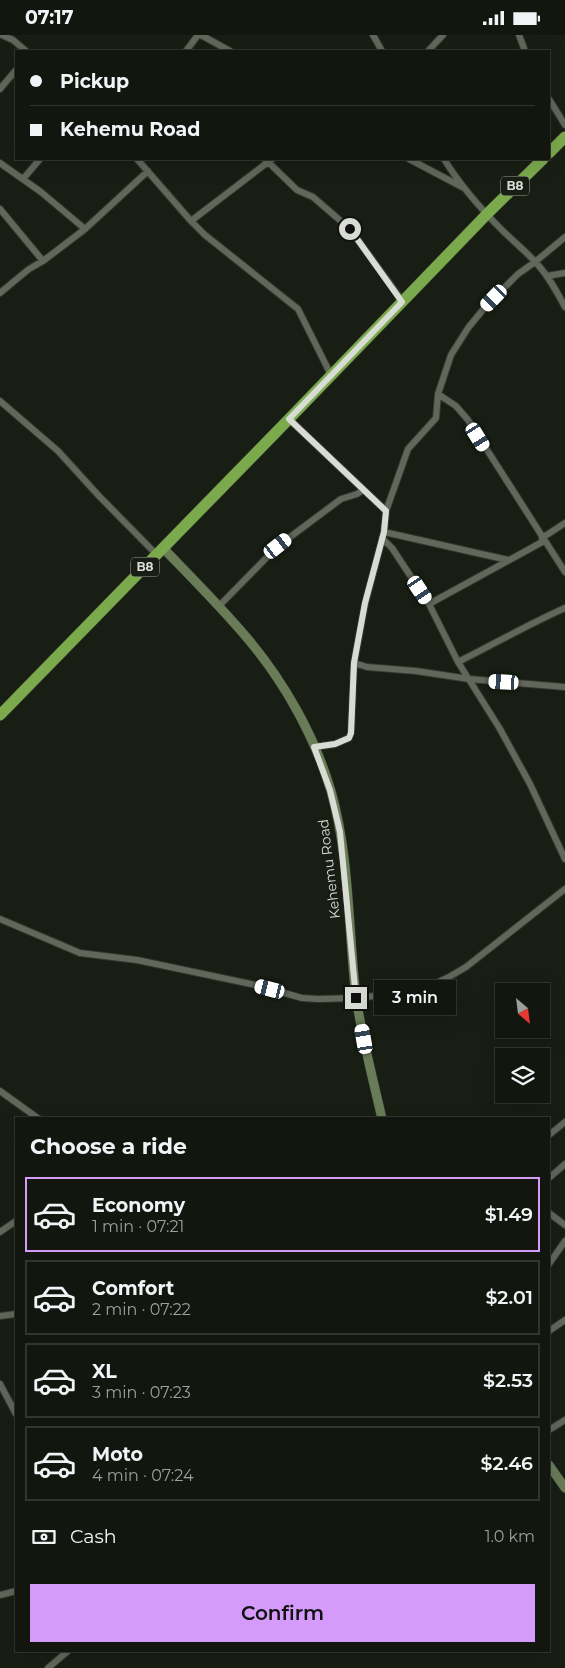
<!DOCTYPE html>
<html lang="en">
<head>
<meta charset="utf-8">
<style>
  body { margin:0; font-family:Montserrat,sans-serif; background:#1f231c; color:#f1f3f6; height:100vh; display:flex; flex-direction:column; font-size:19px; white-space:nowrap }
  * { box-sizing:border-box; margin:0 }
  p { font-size:16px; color:#9c9f9e }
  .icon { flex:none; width:28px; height:28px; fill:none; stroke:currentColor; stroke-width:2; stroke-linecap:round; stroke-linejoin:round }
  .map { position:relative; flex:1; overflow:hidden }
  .details { position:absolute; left:15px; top:1082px; width:535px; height:535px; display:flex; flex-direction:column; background:#12160e; border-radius:0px; box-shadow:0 5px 20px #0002,0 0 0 1px #31352e }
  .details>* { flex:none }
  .guide { position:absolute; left:15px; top:15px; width:535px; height:110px; border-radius:0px; box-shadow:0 5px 20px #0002,0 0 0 1px #31352e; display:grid; align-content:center; height:110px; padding:0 15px; background:#12160e }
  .needle { width:32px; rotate:152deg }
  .fabs { position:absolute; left:495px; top:948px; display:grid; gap:10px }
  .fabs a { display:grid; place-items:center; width:55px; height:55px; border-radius:0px; background:#12160e; box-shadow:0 5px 20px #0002,0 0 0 1px #31352e; font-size:25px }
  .end { position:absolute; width:22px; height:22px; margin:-11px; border:6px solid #d8dcd5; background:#111; box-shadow:0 0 0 2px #111 }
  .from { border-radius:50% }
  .bubble { position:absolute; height:35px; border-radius:0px; background:#12160e; box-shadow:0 5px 20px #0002,0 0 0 1px #31352e; font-size:16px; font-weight:600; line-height:35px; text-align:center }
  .car { position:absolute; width:15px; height:30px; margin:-15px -8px; border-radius:6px; box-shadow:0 0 4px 1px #0007; background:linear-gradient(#fff 24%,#345 0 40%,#fff 0 76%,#345 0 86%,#fff 0) }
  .guide b { display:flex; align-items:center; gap:18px; height:48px; font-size:19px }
  .guide b+b { border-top:1px solid #31352e }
  .guide i { width:12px; height:12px; background:#f1f3f6 }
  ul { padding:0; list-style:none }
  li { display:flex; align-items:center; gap:15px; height:75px; margin:0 10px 8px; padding:0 5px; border:2px solid #31352e; border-radius:0px }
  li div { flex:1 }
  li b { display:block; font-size:19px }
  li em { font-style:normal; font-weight:600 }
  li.current { border-color:#d59bfb }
  li>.icon { width:45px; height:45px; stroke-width:1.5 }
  h2 { padding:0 15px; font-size:22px; line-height:60px }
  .pay { display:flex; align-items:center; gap:12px; height:55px; padding:0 15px; font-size:19px }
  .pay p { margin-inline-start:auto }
  .action { display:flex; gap:10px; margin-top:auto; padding:10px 15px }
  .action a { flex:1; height:58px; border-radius:0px; background:#d59bfb; color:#111; font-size:20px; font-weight:600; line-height:58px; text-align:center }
  .status { display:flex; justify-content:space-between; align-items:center; height:35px; padding:0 25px; background:#12160e; direction:ltr }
  .status svg { height:14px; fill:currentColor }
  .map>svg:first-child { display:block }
</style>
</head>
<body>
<div class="status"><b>07:17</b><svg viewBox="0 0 49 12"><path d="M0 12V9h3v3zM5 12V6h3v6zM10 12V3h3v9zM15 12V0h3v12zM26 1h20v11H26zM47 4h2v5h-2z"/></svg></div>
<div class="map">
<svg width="565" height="1633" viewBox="0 0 565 1633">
  <rect width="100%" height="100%" fill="#181e13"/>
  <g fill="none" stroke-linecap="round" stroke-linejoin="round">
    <!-- street casing -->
    <g stroke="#333730" stroke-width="8">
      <path id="street" d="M2,0L13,5L26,16
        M201,0L230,16
        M373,0L382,16
        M519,0L525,16
        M186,16L198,0
        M428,16L443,0
        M0,54L16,35
        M549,64L565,90
        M137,124L191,186L205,200L298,274L331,340
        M265,124L297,155L313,162L350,194L403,267
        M409,124L464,153
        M444,124C460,150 481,174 502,195C514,207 527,217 538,230C549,242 557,257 565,272
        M0,128L41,157L85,194
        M23,144L40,124
        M0,174L43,226
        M191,186L272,124
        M547,241L565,238
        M0,258L29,234L43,226L85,194L148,136
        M438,359L456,371L468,385L565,537
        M0,366L58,416L99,461L157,520
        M289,384L386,476
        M384,497L508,525
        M382,503L392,513L429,569L458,627L500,694L530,749L565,824
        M542,503L565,488
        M429,569L544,506
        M219,571L278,511L341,464L357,459L363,455
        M458,627C494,609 529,589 565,573
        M354,628L367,632L416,636L469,644L565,652
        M314,712L335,709L349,703L351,698L354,628L365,569L384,497L386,476L408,414L436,383L438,359L451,320L468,293L486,271L518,239L535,227L565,202
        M0,884L80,918L137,925L256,950L302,963L318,964L356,963L412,957L432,950L449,942L466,932L565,854
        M0,1056L39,1084
        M549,1100L565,1087
        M549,1143L565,1129
        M549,1178L565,1190
        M0,1197L16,1186
        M549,1229L565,1206
        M0,1281L16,1279
        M549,1296L565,1285
        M0,1349L16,1379
        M549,1395L565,1385
        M0,1560L16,1556
        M48,1633L68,1616"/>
    </g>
    <!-- secondary casing -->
    <g stroke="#333730" stroke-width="10">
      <path id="secondary" d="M163,513C192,543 222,573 248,604C285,648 315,702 331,756C350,822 348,894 356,962C362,1003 373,1044 382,1084
        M549,1430L565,1453"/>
    </g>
    <!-- highway casing -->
    <g stroke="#333730" stroke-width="12">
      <path id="highway" d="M549,118L565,102
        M0,680L289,384L488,178L543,124"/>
    </g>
    <!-- street -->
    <use href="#street" stroke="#61685b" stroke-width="6"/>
    <!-- secondary -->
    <use href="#secondary" stroke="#697c57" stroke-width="9"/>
    <!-- highway -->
    <use href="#highway" stroke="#7baa4d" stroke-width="11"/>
  </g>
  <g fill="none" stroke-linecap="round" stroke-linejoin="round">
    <!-- route -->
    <path stroke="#d8dcd5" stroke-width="6" d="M350,194L402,267L289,384L386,476L384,497L365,568L354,628L351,698L349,703L335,709L314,712L330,755L340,797L356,963"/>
  </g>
  <g text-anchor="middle" stroke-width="5" stroke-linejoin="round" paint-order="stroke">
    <!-- shield labels -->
    <g fill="#181e13" stroke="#9ea39b" stroke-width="1">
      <rect x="501" y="141.5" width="28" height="19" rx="4"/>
      <rect x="131" y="522.5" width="28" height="19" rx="4"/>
    </g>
    <g font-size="12" font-weight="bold" fill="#d8dcd5">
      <text x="515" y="155">B8</text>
      <text x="145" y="536">B8</text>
    </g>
    <!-- street labels -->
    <g font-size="14" fill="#d8dcd5" stroke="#181e13">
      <text transform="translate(329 834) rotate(-97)" y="5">Kehemu Road</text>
    </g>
  </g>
</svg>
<div class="fabs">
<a><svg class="needle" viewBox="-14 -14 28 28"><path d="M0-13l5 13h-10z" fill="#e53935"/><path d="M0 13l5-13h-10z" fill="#9c9f9e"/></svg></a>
<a><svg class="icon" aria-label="layers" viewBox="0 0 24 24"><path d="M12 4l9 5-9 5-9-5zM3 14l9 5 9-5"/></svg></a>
</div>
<i class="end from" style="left:350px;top:194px"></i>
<i class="end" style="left:356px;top:963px"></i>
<div class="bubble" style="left:374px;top:945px;width:82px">3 min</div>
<i class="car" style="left:494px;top:263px;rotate:224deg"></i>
<i class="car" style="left:478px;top:402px;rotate:148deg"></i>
<i class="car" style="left:278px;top:511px;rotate:52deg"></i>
<i class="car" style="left:420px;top:555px;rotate:146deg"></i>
<i class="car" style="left:504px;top:647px;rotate:273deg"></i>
<i class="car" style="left:270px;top:954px;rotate:284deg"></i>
<i class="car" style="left:364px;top:1004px;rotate:350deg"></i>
<div class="guide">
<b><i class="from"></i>Pickup</b>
<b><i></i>Kehemu Road</b>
</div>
<section class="details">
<h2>Choose a ride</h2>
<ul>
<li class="current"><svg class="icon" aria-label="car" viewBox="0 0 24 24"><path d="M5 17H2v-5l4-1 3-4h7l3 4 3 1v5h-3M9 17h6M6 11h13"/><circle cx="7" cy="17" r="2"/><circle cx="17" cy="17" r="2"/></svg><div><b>Economy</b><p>1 min · 07:21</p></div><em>$1.49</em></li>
<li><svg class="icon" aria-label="car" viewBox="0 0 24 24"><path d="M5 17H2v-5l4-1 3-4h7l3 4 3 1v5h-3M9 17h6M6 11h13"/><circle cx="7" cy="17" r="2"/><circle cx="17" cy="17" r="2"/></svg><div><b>Comfort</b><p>2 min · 07:22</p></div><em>$2.01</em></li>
<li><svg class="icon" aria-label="car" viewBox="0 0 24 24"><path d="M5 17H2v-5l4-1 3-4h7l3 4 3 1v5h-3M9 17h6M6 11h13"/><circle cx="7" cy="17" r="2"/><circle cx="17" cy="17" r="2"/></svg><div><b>XL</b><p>3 min · 07:23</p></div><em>$2.53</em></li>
<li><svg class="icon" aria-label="car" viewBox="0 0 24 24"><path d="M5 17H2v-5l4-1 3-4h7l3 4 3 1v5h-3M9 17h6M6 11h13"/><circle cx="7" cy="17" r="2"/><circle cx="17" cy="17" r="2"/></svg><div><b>Moto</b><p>4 min · 07:24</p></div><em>$2.46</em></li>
</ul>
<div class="pay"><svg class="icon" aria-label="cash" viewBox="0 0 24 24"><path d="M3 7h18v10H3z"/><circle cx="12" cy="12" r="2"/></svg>Cash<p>1.0 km</p></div>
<div class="action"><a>Confirm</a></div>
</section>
</div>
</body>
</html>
